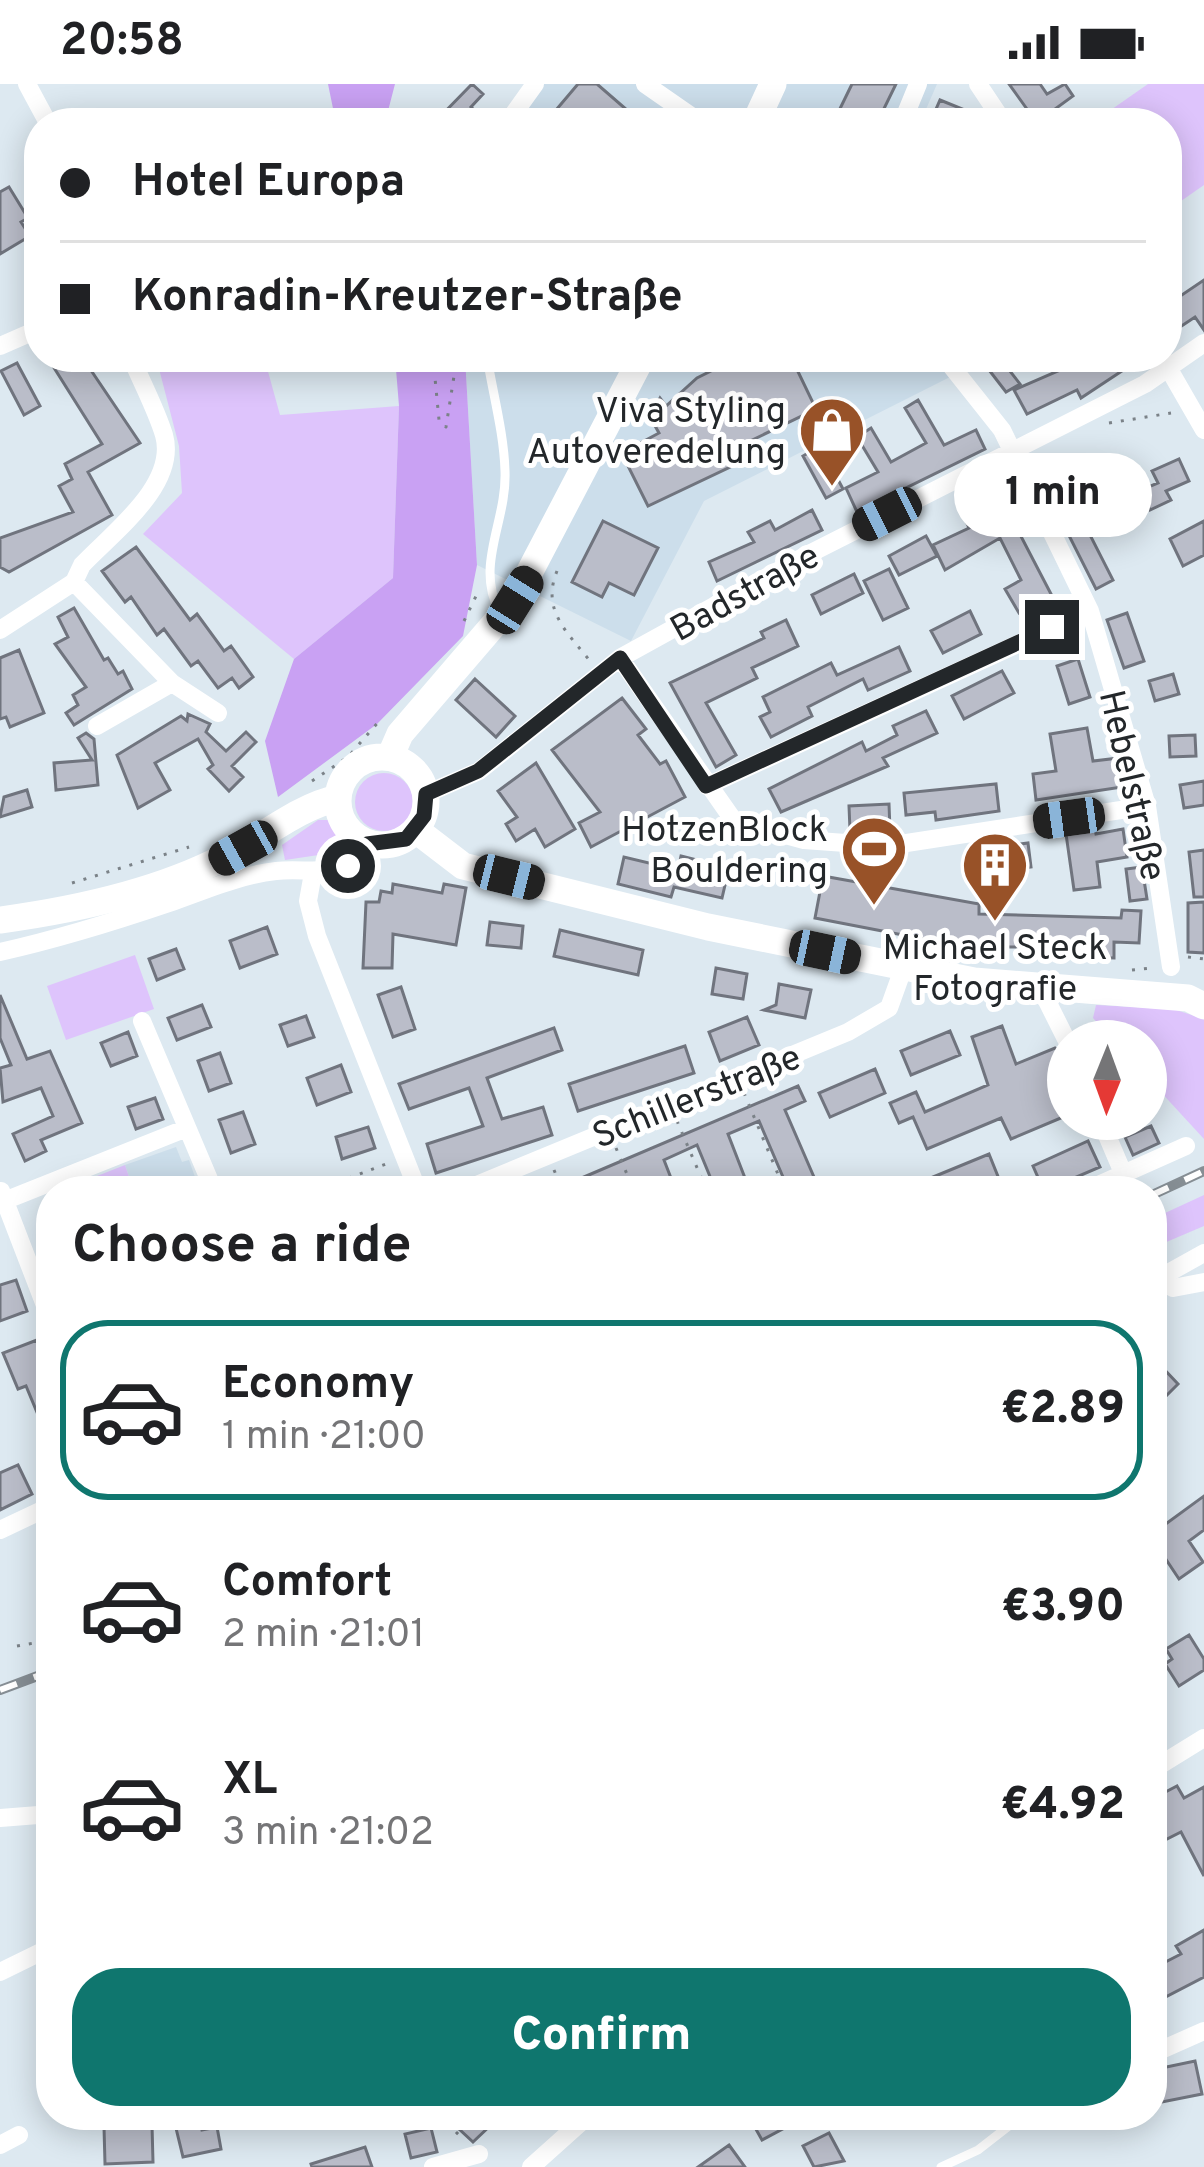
<!DOCTYPE html>
<html lang="en">
<head>
<meta charset="utf-8">
<style>
  body { margin:0; font-family:Overpass,sans-serif; background:#f6f6f6; color:#202124; height:100vh; display:flex; flex-direction:column; font-size:45px; white-space:nowrap }
  * { box-sizing:border-box; margin:0 }
  p { font-size:39px; color:#757577 }
  .icon { flex:none; width:66px; height:66px; fill:none; stroke:currentColor; stroke-width:2; stroke-linecap:round; stroke-linejoin:round }
  .map { position:relative; flex:1; overflow:hidden }
  .details { position:absolute; left:36px; top:1092px; width:1131px; height:954px; display:flex; flex-direction:column; background:#fff; border-radius:48px; box-shadow:0 6px 30px #0003 }
  .details>* { flex:none }
  .hud { position:absolute; left:24px; top:24px; width:1158px; height:264px; border-radius:48px; box-shadow:0 6px 30px #0003; display:grid; align-content:center; height:264px; padding:0 36px; background:#fff }
  .needle { width:78px; rotate:181deg }
  .buttons { position:absolute; left:1047px; top:936px; display:grid; gap:24px }
  .buttons a { display:grid; place-items:center; width:120px; height:120px; border-radius:50%; background:#fff; box-shadow:0 6px 30px #0003; font-size:60px }
  .end { position:absolute; width:54px; height:54px; margin:-27px; border:15px solid #23272a; background:#fff; box-shadow:0 0 0 6px #fff }
  .from { border-radius:50% }
  .bubble { position:absolute; height:84px; border-radius:42px; background:#fff; box-shadow:0 6px 30px #0003; font-size:39px; font-weight:800; line-height:84px; text-align:center }
  .car { position:absolute; width:36px; height:72px; margin:-36px -18px; border-radius:15px; box-shadow:0 0 9px 3px #0007; background:linear-gradient(#222 24%,#8ab4d8 0 40%,#222 0 76%,#8ab4d8 0 86%,#222 0) }
  .hud b { display:flex; align-items:center; gap:42px; height:114px; font-size:45px }
  .hud b+b { border-top:3px solid #e0e0e0 }
  .hud i { width:30px; height:30px; background:#202124 }
  ul { padding:0; list-style:none }
  li { display:flex; align-items:center; gap:36px; height:180px; margin:0 24px 18px; padding:0 12px; border:6px solid transparent; border-radius:48px }
  li div { flex:1 }
  li b { display:block; font-size:45px }
  li em { font-style:normal; font-weight:800 }
  li.selected { border-color:#0f766e }
  li>.icon { width:108px; height:108px; stroke-width:1.5 }
  h2 { padding:0 36px; font-size:54px; line-height:144px }
  .primary-button { display:flex; gap:24px; margin-top:auto; padding:24px 36px }
  .primary-button a { flex:1; height:138px; border-radius:48px; background:#0f766e; color:#fff; font-size:48px; font-weight:800; line-height:138px; text-align:center }
  .status { display:flex; justify-content:space-between; align-items:center; height:84px; padding:0 60px; background:#fff; direction:ltr }
  .status svg { height:33px; fill:currentColor }
  .map>svg:first-child { display:block }
</style>
</head>
<body>
<div class="status"><b>20:58</b><svg viewBox="0 0 49 12"><path d="M0 12V9h3v3zM5 12V6h3v6zM10 12V3h3v9zM15 12V0h3v12zM26 1h20v11H26zM47 4h2v5h-2z"/></svg></div>
<div class="map">
<svg width="1204" height="2083" viewBox="0 0 1204 2083">
  <rect width="100%" height="100%" fill="#dde9f1"/>
  <!-- built -->
  <path fill="#ccdeeb" d="M526,0H937L920,39H502Z
    M465,273H941L952,292L704,417L631,557L477,481Z
    M176,1063L182,1078L189,1076L200,1107H134L125,1081Z"/>
  <!-- green -->
  <path fill="#dec4fc" d="M1148,0H1204V101L1171,124L1167,39H1112L1105,30Z
    M156,273H264L280,331L399,322L393,494L294,575L143,450L182,409L179,362Z
    M355 718a29 29 0 1 1 58 0a29 29 0 1 1-58 0Z
    M318,736H331L340,746L332,769L285,776L282,761Z
    M135,871L154,925L66,956L47,902Z
    M1096,921L1173,925L1204,935V1055L1146,992V957H1114L1093,934Z
    M125,1081L134,1107H59Z
    M1204,1111V1142L1157,1162L1152,1135Z"/>
  <!-- forest -->
  <path fill="#c9a1f3" d="M328,0H395L388,27L396,39H336Z
    M395,273H465L477,481L463,552L377,640L278,713L265,657L294,575L393,494L399,322Z"/>
  <!-- building -->
  <path fill="#babdc9" stroke="#70747e" stroke-width="3" d="M472,0L483,10L471,23L477,29L467,39H434Z
    M578,0H597L642,39H545Z
    M852,0H896L877,39H833Z
    M1009,0H1040L1047,10L1065,0L1073,12L1055,25L1065,39H1037Z
    M940,16L965,26L960,39H930Z
    M9,103L28,134L21,138L30,152L0,170V108Z
    M1204,196V246L1195,233L1177,245L1167,221Z
    M61,273H82L140,359L88,388L112,431L9,488L0,483V454L73,428L59,402L72,395L65,380L102,360L51,279Z
    M739,273H791L816,325L740,362L747,375L648,422L627,380L640,373L635,362L659,349L650,333L660,314L666,322L697,294Z
    M979,273H999L1020,300L1006,308Z
    M1090,273H1143L1081,314L1077,306L1027,330L1014,306Z
    M17,279L40,322L24,331L1,287Z
    M918,316L944,361L976,346L985,365L857,428L846,404L878,388L857,353L871,344L891,378L926,359L905,324Z
    M820,362L843,405L826,414L803,372Z
    M1179,375L1189,397L1166,407L1171,416L1150,426L1141,406L1158,399L1152,387Z
    M1062,396L1113,496L1096,505L1045,404Z
    M1002,416L1051,510L1019,529L1005,505L1021,496L1000,454L945,486L933,461L969,444L965,435Z
    M812,426L822,446L717,497L709,478L754,458L748,448L770,437L775,446Z
    M603,437L658,464L634,511L609,499L602,513L572,498Z
    M1204,437V471L1183,482L1170,455Z
    M926,452L937,472L899,491L889,472Z
    M136,463L190,536L197,530L224,567L231,562L253,593L239,604L232,594L218,604L198,577L191,582L164,545L157,551L131,513L125,518L102,487Z
    M889,485L908,524L883,536L864,497Z
    M854,490L863,509L821,530L812,511Z
    M74,524L104,576L108,574L118,590L123,587L132,605L74,641L66,629L78,621L73,611L86,603L55,560L68,553L58,533Z
    M970,527L981,550L943,569L931,547Z
    M1127,529L1144,577L1124,584L1107,536Z
    M786,536L798,562L752,584L757,594L706,619L736,671L716,683L670,599L764,554L761,548Z
    M899,563L910,587L868,606L863,595L808,623L812,632L771,653L760,633L770,628L763,613L831,579L837,591Z
    M19,566L44,629L10,643L6,633L0,635V574Z
    M1078,575L1090,613L1069,620L1057,582Z
    M1002,587L1014,609L964,635L952,612Z
    M1173,590L1179,610L1155,617L1149,597Z
    M475,595L515,632L496,653L456,616Z
    M622,614L646,645L638,651L660,680L666,677L685,713L591,763L579,739L600,728L552,666Z
    M926,627L937,649L883,674L888,682L781,728L769,705L862,658L866,667L897,651L893,642Z
    M188,630L210,640L206,648L226,667L246,648L256,658L232,682L243,693L229,707L208,685L213,681L198,655L155,679L170,706L138,724L117,671L181,632L187,637Z
    M1087,644L1093,677L1119,674L1122,703L1036,716L1033,690L1056,687L1050,650Z
    M86,649L94,655L98,701L56,706L54,679L92,676L78,654Z
    M1195,651L1196,672L1170,673L1169,652Z
    M536,679L575,745L545,763L535,745L516,757L506,740L517,733L498,707Z
    M1204,697V721L1184,724L1180,701Z
    M996,700L999,727L936,736L935,728L906,731L904,709Z
    M27,706L32,723L0,733L4,713Z
    M889,720L890,746H850L849,722Z
    M1095,745L1096,750L1123,745L1127,773L1097,778L1100,803L1074,806L1066,750Z
    M1028,759L1031,783L994,788L991,764Z
    M1204,766V813H1194L1189,768Z
    M681,772L729,784L722,814L674,803L671,813L618,800L624,773L678,786Z
    M1142,783L1147,815L1130,817L1126,785Z
    M823,792L979,820V830L1121,834L1122,826L1141,827L1139,859L1114,858V874L1044,872L1045,863H965L815,834Z
    M393,800L442,809L444,800L466,804L456,861L393,850L392,884H363L366,818H379L381,807L392,809Z
    M1204,818V869L1188,868V819Z
    M490,838L523,842L521,864L487,861Z
    M267,843L277,870L240,884L230,857Z
    M560,846L643,866L638,891L554,872Z
    M176,865L184,885L157,896L149,875Z
    M716,884L747,890L743,915L712,910Z
    M779,900L811,906L805,934L764,926L776,921Z
    M401,903L415,945L393,953L378,911Z
    M0,911L27,975L50,967L82,1039L41,1056L46,1067L25,1077L13,1050L53,1032L41,1004L3,1018L0,984L11,981L0,954Z
    M202,921L211,943L177,956L168,934Z
    M306,932L314,953L288,962L280,941Z
    M747,933L759,961L720,977L709,948Z
    M1002,942L1016,980L1055,964L1063,971L1068,1031L1011,1055L1001,1034L927,1065L913,1033L899,1039L890,1019L916,1008L925,1028L988,1001L972,953Z
    M554,944L562,966L487,994L502,1035L543,1023L552,1051L436,1089L427,1060L483,1042L469,1004L409,1025L399,1000Z
    M950,947L960,971L911,991L901,967Z
    M128,948L137,972L111,982L101,959Z
    M685,962L694,989L578,1027L569,1000Z
    M220,969L231,999L209,1007L198,977Z
    M341,981L351,1008L317,1021L307,994Z
    M875,985L885,1009L830,1033L819,1009Z
    M798,1002L805,1017L785,1026L820,1107H789L759,1037L728,1050L750,1107H716L697,1061L664,1076L676,1107H551Z
    M155,1014L163,1035L136,1045L128,1023Z
    M243,1028L255,1060L231,1069L219,1036Z
    M1151,1042L1159,1059L1133,1071L1125,1053Z
    M368,1043L375,1064L342,1075L336,1053Z
    M1088,1057L1100,1083L1044,1107L1033,1082Z
    M989,1070L999,1095L970,1107H899Z
    M16,1196L27,1227L0,1237V1201Z
    M37,1256L51,1290V1362L26,1302L18,1305L3,1269Z
    M1162,1283L1178,1300L1159,1319L1152,1313V1293Z
    M18,1381L32,1410L0,1426V1389Z
    M1204,1412V1446L1189,1457L1203,1478L1179,1495L1165,1474L1152,1484V1450Z
    M1189,1551L1204,1575V1586L1179,1602L1165,1580L1172,1575L1166,1565Z
    M1177,1702L1184,1714L1204,1703V1792L1181,1748L1165,1756L1152,1733L1161,1726L1154,1714Z
    M1204,1846V1893L1152,1920V1885L1181,1870L1176,1862Z
    M1195,1977L1202,2010L1152,2020V1986Z
    M199,2031L202,2046L217,2043L221,2065L183,2073L174,2036Z
    M444,2031H486L494,2038L473,2058Z
    M748,2031H809L762,2056Z
    M152,2041L153,2078L105,2080L104,2043Z
    M431,2044L437,2068L411,2074L405,2050Z
    M829,2049L844,2077L814,2083L803,2062Z
    M729,2061L745,2083H698Z
    M365,2063L372,2083H312L311,2080Z"/>
  <g fill="none" stroke-linecap="round" stroke-linejoin="round">
    <!-- path -->
    <path stroke="#7b8288" stroke-width="3" stroke-dasharray="3 9" stroke-linecap="butt" d="M433,273L439,336L446,343L457,273
      M1109,339L1171,329
      M557,487C541,526 567,548 590,577
      M464,537L478,508
      M312,697L348,673L380,636
      M72,799L189,763
      M1188,873L1204,875
      M1132,886L1152,884
      M744,1009L785,1107
      M677,1037L707,1107
      M616,1064L634,1107
      M554,1086L563,1107
      M315,1107L386,1080
      M17,1562L51,1556
      M439,2031L462,2054"/>
    <!-- service -->
    <path stroke="#fff" stroke-width="9" d="M487,273C493,310 504,350 505,387C507,438 475,480 499,527
      M941,2083L978,2066L1023,2031"/>
    <!-- minor -->
    <path stroke="#fff" stroke-width="18" d="M27,0L48,39
      M645,0L701,39
      M978,0L1004,39
      M507,39L535,0
      M902,39L918,0
      M0,262L39,245
      M944,273L1002,346L1090,527L1147,722L1171,883
      M1162,273L1204,346
      M74,498L172,599L97,642
      M0,546L74,498L82,481C112,449 178,401 164,351C156,325 142,299 131,273
      M620,574L734,737L804,756L887,762L1147,722
      M172,599L218,629
      M707,702L1090,527
      M426,710L479,687L620,574L805,472L1145,300L1204,259
      M313,789L308,817L317,852L418,1107
      M0,868C58,855 113,838 169,819C203,807 240,791 276,787C312,783 344,798 367,760
      M1041,905L1068,959
      M142,937L214,1107
      M1100,1035L1123,1089
      M1,1107L51,1237
      M462,1107L848,948L889,924L903,885
      M1085,1107L1186,1062
      M4,1117L187,1044
      M1156,1194L1173,1204L1204,1198
      M1152,1198L1204,1169
      M0,1446L51,1422
      M1152,1686L1204,1654
      M0,1734L51,1730
      M0,1888L51,1863
      M1152,1970L1204,1947
      M0,2061L19,2051
      M433,2083L479,2070
      M531,2083L589,2031"/>
    <!-- secondary -->
    <path stroke="#fff" stroke-width="27" d="M755,39L773,0
      M338 717a44 44 0 1 1 88 0a44 44 0 1 1-88 0Z
      M390,673L400,650L515,516L642,273
      M416,746L463,782L708,843L974,897L1188,914L1204,922
      M0,836C74,826 157,808 223,774C261,755 297,723 338,714"/>
    <!-- rail casing -->
    <g stroke="#868e94" stroke-width="10">
      <path id="rail" d="M1152,1111L1204,1087
        M0,1606L51,1587"/>
    </g>
    <!-- rail -->
    <use href="#rail" stroke="#fff" stroke-width="6" stroke-dasharray="18" stroke-linecap="butt"/>
  </g>
  <g fill="none" stroke-linecap="round" stroke-linejoin="round">
    <!-- route -->
    <path stroke="#23272a" stroke-width="15" d="M348,782L367,760L406,755L424,732L426,710L478,687L620,574L706,702L1052,543"/>
  </g>
  <!-- icons -->
  <defs>
    <g id="shop-pin" transform="scale(3.45)"><path d="M0 17L-7.5 6A9.5 9.5 0 1 1 7.5 6Z" fill="#985228" stroke="#fff"/><path d="M-5-2.5h2.3a2.7 3.5 0 0 1 5.4 0H5L5.5 6h-11ZM-1.5-2.5h3a1.5 2.3 0 0 0-3 0Z" fill="#fff"/></g>
    <g id="stadium-pin" transform="scale(3.45)"><path d="M0 17L-7.5 6A9.5 9.5 0 1 1 7.5 6Z" fill="#985228" stroke="#fff"/><path d="M0-5a6.5 5 0 1 0 0 10a6.5 5 0 1 0 0-10ZM-3.5-1.8h7v3.6h-7Z" fill="#fff"/></g>
    <g id="building-pin" transform="scale(3.45)"><path d="M0 17L-7.5 6A9.5 9.5 0 1 1 7.5 6Z" fill="#985228" stroke="#fff"/><path d="M-4-6H4V6H1V3H-1V6H-4ZM-2.5-4.3h1.7v1.8h-1.7ZM.8-4.3h1.7v1.8H.8ZM-2.5-1h1.7V.8h-1.7ZM.8-1h1.7V.8H.8Z" fill="#fff"/></g>
  </defs>
  <g fill-rule="evenodd">
    <use href="#shop-pin" x="832" y="346"/>
    <use href="#stadium-pin" x="874" y="765"/>
    <use href="#building-pin" x="995" y="781"/>
  </g>
  <g text-anchor="middle" stroke-width="10" stroke-linejoin="round" paint-order="stroke">
    <!-- poi labels -->
    <g font-size="36" fill="#23272a" stroke="#fff" text-anchor="end">
      <text x="786" y="338">Viva Styling<tspan x="786" dy="41">Autoveredelung</tspan></text>
      <text x="828" y="757">HotzenBlock<tspan x="828" dy="41">Bouldering</tspan></text>
      <text x="995" y="875" text-anchor="middle">Michael Steck<tspan x="995" dy="41">Fotografie</tspan></text>
    </g>
    <!-- street labels -->
    <g font-size="36" fill="#23272a" stroke="#fff">
      <text transform="translate(744 507) rotate(-29)" y="13">Badstraße</text>
      <text transform="translate(1134 701) rotate(77)" y="13">Hebelstraße</text>
      <text transform="translate(696 1011) rotate(-22)" y="13">Schillerstraße</text>
    </g>
  </g>
</svg>
<div class="buttons">
<a><svg class="needle" viewBox="-14 -14 28 28"><path d="M0-13l5 13h-10z" fill="#e53935"/><path d="M0 13l5-13h-10z" fill="#757577"/></svg></a>
</div>
<i class="end from" style="left:348px;top:782px"></i>
<i class="end" style="left:1052px;top:543px"></i>
<div class="bubble" style="left:954px;top:369px;width:198px">1 min</div>
<i class="car" style="left:887px;top:430px;rotate:243deg"></i>
<i class="car" style="left:515px;top:516px;rotate:32deg"></i>
<i class="car" style="left:1069px;top:734px;rotate:262deg"></i>
<i class="car" style="left:243px;top:764px;rotate:241deg"></i>
<i class="car" style="left:509px;top:793px;rotate:104deg"></i>
<i class="car" style="left:825px;top:868px;rotate:102deg"></i>
<div class="hud">
<b><i class="from"></i>Hotel Europa</b>
<b><i></i>Konradin-Kreutzer-Straße</b>
</div>
<section class="details">
<h2>Choose a ride</h2>
<ul>
<li class="selected"><svg class="icon" aria-label="car" viewBox="0 0 24 24"><path d="M5 17H2v-5l4-1 3-4h7l3 4 3 1v5h-3M9 17h6M6 11h13"/><circle cx="7" cy="17" r="2"/><circle cx="17" cy="17" r="2"/></svg><div><b>Economy</b><p>1 min · 21:00</p></div><em>€2.89</em></li>
<li><svg class="icon" aria-label="car" viewBox="0 0 24 24"><path d="M5 17H2v-5l4-1 3-4h7l3 4 3 1v5h-3M9 17h6M6 11h13"/><circle cx="7" cy="17" r="2"/><circle cx="17" cy="17" r="2"/></svg><div><b>Comfort</b><p>2 min · 21:01</p></div><em>€3.90</em></li>
<li><svg class="icon" aria-label="car" viewBox="0 0 24 24"><path d="M5 17H2v-5l4-1 3-4h7l3 4 3 1v5h-3M9 17h6M6 11h13"/><circle cx="7" cy="17" r="2"/><circle cx="17" cy="17" r="2"/></svg><div><b>XL</b><p>3 min · 21:02</p></div><em>€4.92</em></li>
</ul>
<div class="primary-button"><a>Confirm</a></div>
</section>
</div>
</body>
</html>
